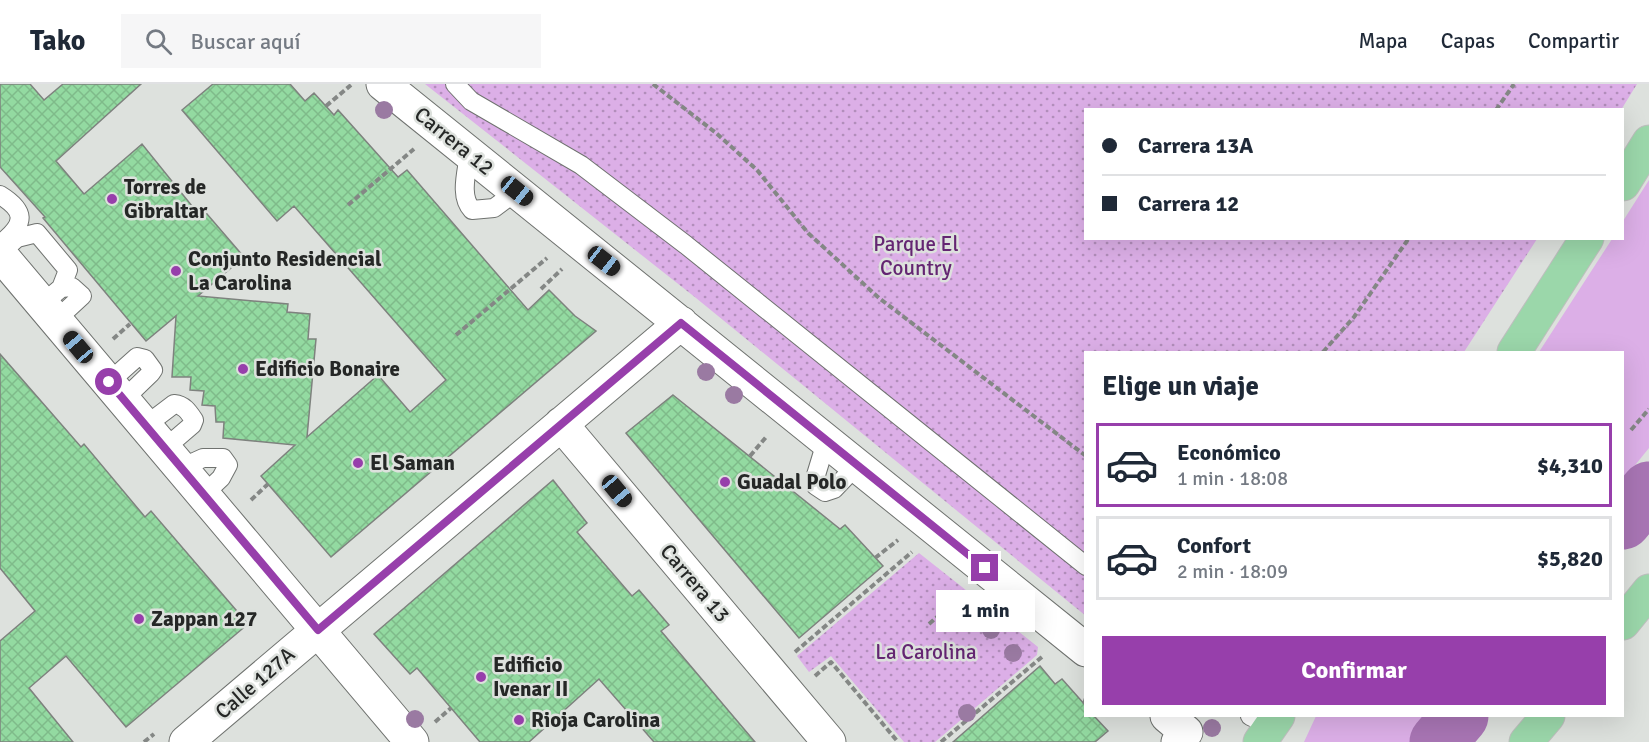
<!DOCTYPE html>
<html lang="es">
<head>
<meta charset="utf-8">
<style>
  body { margin:0; font-family:Signika,sans-serif; background:#f6f6f7; color:#1f2937; height:100vh; display:flex; flex-direction:column; font-size:22px; white-space:nowrap }
  * { box-sizing:border-box; margin:0 }
  p { font-size:20px; color:#747a83 }
  .icon { flex:none; width:33px; height:33px; fill:none; stroke:currentColor; stroke-width:2; stroke-linecap:round; stroke-linejoin:round }
  .map { position:relative; flex:1; overflow:hidden }
  .details { position:absolute; left:1084px; top:267px; width:540px; height:366px; display:flex; flex-direction:column; background:#fff; border-radius:0px; box-shadow:0 6px 24px #0002 }
  .details>* { flex:none }
  .top-card { position:absolute; left:1084px; top:24px; width:540px; height:132px; border-radius:0px; box-shadow:0 6px 24px #0002; display:grid; align-content:center; height:132px; padding:0 18px; background:#fff }
  .end { position:absolute; width:27px; height:27px; margin:-14px; border:8px solid #973fab; background:#fff; box-shadow:0 0 0 3px #fff }
  .from { border-radius:50% }
  .bubble { position:absolute; height:42px; border-radius:0px; background:#fff; box-shadow:0 6px 24px #0002; font-size:20px; font-weight:700; line-height:42px; text-align:center }
  .car { position:absolute; width:18px; height:36px; margin:-18px -9px; border-radius:8px; box-shadow:0 0 4px 2px #0007; background:linear-gradient(#222 24%,#8ab4d8 0 40%,#222 0 76%,#8ab4d8 0 86%,#222 0) }
  .top-card b { display:flex; align-items:center; gap:21px; height:57px; font-size:22px }
  .top-card b+b { border-top:2px solid #e0e1e3 }
  .top-card i { width:15px; height:15px; background:#1f2937 }
  ul { padding:0; list-style:none }
  li { display:flex; align-items:center; gap:18px; height:84px; margin:0 12px 9px; padding:0 6px; border:3px solid #e0e1e3; border-radius:0px }
  li div { flex:1 }
  li b { display:block; font-size:22px }
  li em { font-style:normal; font-weight:700 }
  li.selected { border-color:#973fab }
  li>.icon { width:54px; height:54px; stroke-width:1.5 }
  h2 { padding:0 18px; font-size:27px; line-height:72px }
  .primary-button { display:flex; gap:12px; margin-top:auto; padding:12px 18px }
  .primary-button a { flex:1; height:69px; border-radius:0px; background:#973fab; color:#fff; font-size:24px; font-weight:700; line-height:69px; text-align:center }
  header { display:flex; align-items:center; gap:36px; box-sizing:border-box; height:84px; padding:0 30px; background:#fff; border-bottom:2px solid #e0e1e3 }
  header strong { font-size:28px }
  nav { display:flex; gap:33px; margin-inline-start:auto; font-size:21px }
  .search { width:420px; height:54px; background:#f6f6f7; display:flex; align-items:center; gap:15px; box-sizing:border-box; padding:0 21px; border-radius:0px; color:#747a83; font-size:22px }
  .map>svg:first-child { display:block }
</style>
</head>
<body>
<header>
<strong>Tako</strong>
<div class="search"><svg class="icon" aria-label="search" viewBox="0 0 24 24"><circle cx="10" cy="10" r="6"/><path d="M15 15l6 6"/></svg>Buscar aquí</div>
<nav><a>Mapa</a><a>Capas</a><a>Compartir</a></nav>
</header>
<div class="map">
<svg width="1649" height="658" viewBox="0 0 1649 658">
  <defs>
    <pattern id="park-dots" width="8" height="8" patternUnits="userSpaceOnUse" patternTransform="scale(1.5)"><rect width="8" height="8" fill="#dcafe7"/><path d="M2 2h.1M6 6h.1" fill="none" stroke="#b28ebb" stroke-width="1.8" stroke-linecap="round"/></pattern>
    <pattern id="building-cross-hatch" width="8" height="8" patternUnits="userSpaceOnUse" patternTransform="scale(1.5)"><rect width="8" height="8" fill="#93daa1"/><path d="M0 0l8 8M0 8l8-8" fill="none" stroke="#7fbb8a"/></pattern>
  </defs>
  <rect width="100%" height="100%" fill="#dde1dd"/>
  <!-- grass -->
  <path fill="#dcafe7" d="M1649,96V364L1623,396V268H1539L1612,155L1623,154V137Z
    M1316,632H1431L1410,658H1304Z"/>
  <!-- park -->
  <path fill="url(#park-dots)" d="M425,0H1637L1621,26H1086V154L1537,155L1464,268H1086V532L696,214Z
    M919,469L1038,563L1037,571L935,658H904L831,572L809,588L797,572Z"/>
  <g fill="none" stroke-linecap="round" stroke-linejoin="round">
    <!-- river -->
    <path stroke="#a875b4" stroke-width="57" d="M1623,437L1649,406
      M1438,658L1460,632"/>
  </g>
  <!-- building -->
  <path fill="url(#building-cross-hatch)" stroke="#7e827e" stroke-width="1.5" d="M0,0H30L44,16L63,0H141L56,77L84,110L142,60L196,127L201,123L244,173L198,212L288,220L287,228L310,230L308,255H316L307,353L378,291L410,328L446,296L294,122L277,137L182,26L213,0H290L305,17L314,9L334,31L338,26L398,93L407,86L528,226L549,206L575,232L596,247L331,473L261,392L295,361L223,354L224,338H216L215,322L202,321L204,307L190,306L191,293H172L176,232L146,257L43,134L45,133L0,83Z
    M0,270L81,363L84,360L145,433L151,427L248,540L126,643L66,572L29,604L73,658H0V557L35,527L0,484Z
    M673,311L840,445L845,441L883,482L799,554L626,349Z
    M553,396L587,439L577,448L632,512L639,506L669,541L661,547L755,658H654L599,595L529,658H480L417,584L410,590L374,550Z
    M1040,582L1055,600L1062,595L1086,622V632H1094L1108,647L1095,658H953Z"/>
  <g fill="none" stroke-linecap="round" stroke-linejoin="round">
    <!-- service casing -->
    <g stroke="#6f726f" stroke-width="20">
      <path id="service" d="M455,0L471,17L581,81L686,161L1086,482
        M469,70C467,88 459,112 472,126L494,124L517,107
        M0,111C26,127 25,139 4,157
        M0,169L17,154L37,149L68,186L61,204L42,220
        M56,236L82,212L72,203L61,204
        M109,298L137,273L145,275L153,286L151,289L123,316
        M145,342L174,320C184,321 188,327 194,336L192,341L164,365
        M826,358L816,391V402L825,408L834,405L856,382
        M181,384L203,374H223L228,381L221,394L203,411
        M1250,632L1271,642"/>
    </g>
    <!-- minor casing -->
    <g stroke="#6f726f" stroke-width="35">
      <path id="minor" d="M383,0L1086,566
        M0,170L412,658
        M561,340L829,658
        M1167,632L1186,648L1178,658
        M186,658L681,239"/>
    </g>
    <!-- primary casing -->
    <g stroke="#bebebe" stroke-width="35">
      <path id="primary" d="M1623,100L1649,58
        M1514,268L1587,154
        M1623,539L1649,507
        M1260,658L1278,632
        M1526,658L1548,632"/>
    </g>
    <!-- path -->
    <path stroke="#848785" stroke-width="4" stroke-dasharray="6 3" stroke-linecap="butt" d="M653,0L716,49L757,86L808,149L879,214L1086,372
      M326,22L351,1
      M1496,26L1514,0
      M348,121L414,65
      M541,205L562,185
      M456,251L547,174
      M113,255L130,240
      M1323,268L1354,233L1409,154
      M1631,346L1649,325
      M750,372L767,352
      M251,416L268,400
      M875,474L898,456
      M929,540L965,509
      M795,568L912,468
      M815,592L831,578L898,658
      M1084,620L1086,614
      M435,638L451,624
      M144,658L154,650
      M941,658L1043,572"/>
    <!-- service -->
    <use href="#service" stroke="#fff" stroke-width="18"/>
    <!-- minor -->
    <use href="#minor" stroke="#fff" stroke-width="33"/>
    <!-- primary -->
    <use href="#primary" stroke="#9bd7aa" stroke-width="33"/>
  </g>
  <!-- trees -->
  <g fill="#9a7aa2">
    <circle cx="384" cy="26" r="9"/>
    <circle cx="706" cy="288" r="9"/>
    <circle cx="734" cy="311" r="9"/>
    <circle cx="991" cy="546" r="9"/>
    <circle cx="1013" cy="569" r="9"/>
    <circle cx="967" cy="629" r="9"/>
    <circle cx="415" cy="635" r="9"/>
    <circle cx="1212" cy="644" r="9"/>
  </g>
  <g fill="none" stroke-linecap="round" stroke-linejoin="round">
    <!-- route -->
    <path stroke="#973fab" stroke-width="8" d="M109,298L318,546L681,239L985,484"/>
  </g>
  <!-- markers -->
  <g fill="#973fab" stroke="#dde1dd" stroke-width="2">
    <circle cx="112" cy="115" r="6"/>
    <circle cx="176" cy="187" r="6"/>
    <circle cx="243" cy="285" r="6"/>
    <circle cx="358" cy="379" r="6"/>
    <circle cx="725" cy="398" r="6"/>
    <circle cx="139" cy="535" r="6"/>
    <circle cx="481" cy="593" r="6"/>
    <circle cx="519" cy="636" r="6"/>
  </g>
  <g text-anchor="middle" stroke-width="5" stroke-linejoin="round" paint-order="stroke">
    <!-- street labels -->
    <g font-size="21" fill="#252726" stroke="#dde1dd">
      <text transform="translate(454 57) rotate(39)" y="7">Carrera 12</text>
      <text transform="translate(695 499) rotate(50)" y="7">Carrera 13</text>
      <text transform="translate(255 599) rotate(-41)" y="7">Calle 127A</text>
    </g>
    <!-- poi labels -->
    <g font-size="21" font-weight="bold" fill="#252726" stroke="#dde1dd" text-anchor="start">
      <text x="124" y="110">Torres de<tspan x="124" dy="24">Gibraltar</tspan></text>
      <text x="188" y="182">Conjunto Residencial<tspan x="188" dy="24">La Carolina</tspan></text>
      <text x="255" y="292">Edificio Bonaire</text>
      <text x="370" y="386">El Saman</text>
      <text x="737" y="405">Guadal Polo</text>
      <text x="151" y="542">Zappan 127</text>
      <text x="493" y="588">Edificio<tspan x="493" dy="24">Ivenar II</tspan></text>
      <text x="531" y="643">Rioja Carolina</text>
    </g>
    <!-- park labels -->
    <g font-size="21" fill="#642572" stroke="#dde1dd">
      <text x="916" y="167">Parque El<tspan x="916" dy="24">Country</tspan></text>
      <text x="926" y="575">La Carolina</text>
    </g>
  </g>
</svg>
<i class="end from" style="left:109px;top:298px"></i>
<i class="end" style="left:985px;top:484px"></i>
<div class="bubble" style="left:936px;top:506px;width:99px">1 min</div>
<i class="car" style="left:517px;top:107px;rotate:129deg"></i>
<i class="car" style="left:604px;top:177px;rotate:128deg"></i>
<i class="car" style="left:78px;top:263px;rotate:320deg"></i>
<i class="car" style="left:617px;top:407px;rotate:140deg"></i>
<div class="top-card">
<b><i class="from"></i>Carrera 13A</b>
<b><i></i>Carrera 12</b>
</div>
<section class="details">
<h2>Elige un viaje</h2>
<ul>
<li class="selected"><svg class="icon" aria-label="car" viewBox="0 0 24 24"><path d="M5 17H2v-5l4-1 3-4h7l3 4 3 1v5h-3M9 17h6M6 11h13"/><circle cx="7" cy="17" r="2"/><circle cx="17" cy="17" r="2"/></svg><div><b>Económico</b><p>1 min · 18:08</p></div><em>$4,310</em></li>
<li><svg class="icon" aria-label="car" viewBox="0 0 24 24"><path d="M5 17H2v-5l4-1 3-4h7l3 4 3 1v5h-3M9 17h6M6 11h13"/><circle cx="7" cy="17" r="2"/><circle cx="17" cy="17" r="2"/></svg><div><b>Confort</b><p>2 min · 18:09</p></div><em>$5,820</em></li>
</ul>
<div class="primary-button"><a>Confirmar</a></div>
</section>
</div>
</body>
</html>
